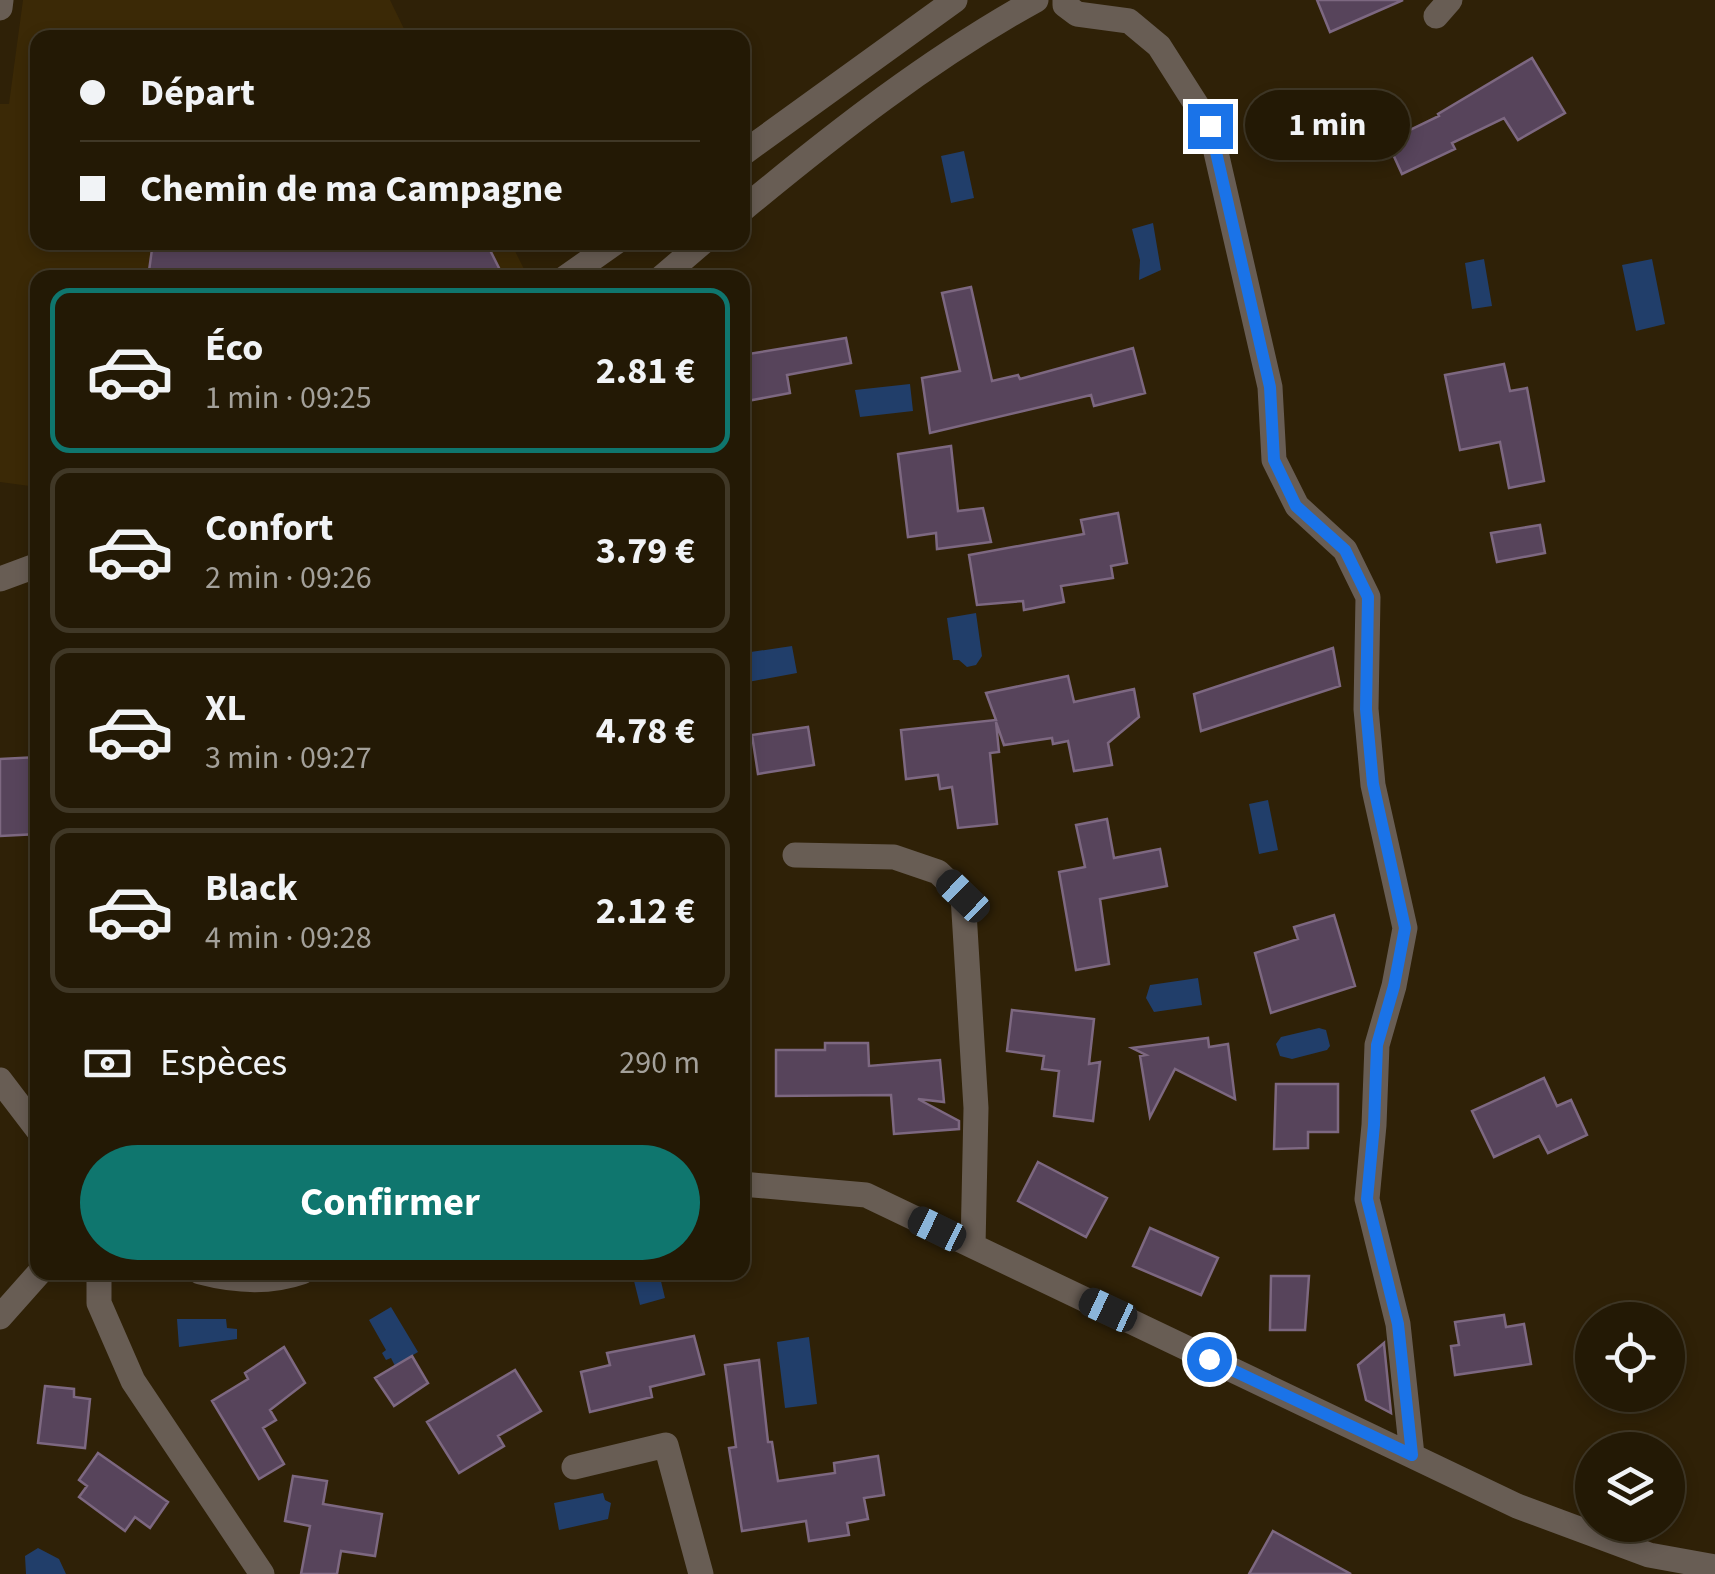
<!DOCTYPE html>
<html lang="fr">
<head>
<meta charset="utf-8">
<style>
  body { margin:0; font-family:"Source Sans 3",sans-serif; background:#2b220f; color:#f1f3f6; height:100vh; display:flex; flex-direction:column; font-size:38px; white-space:nowrap }
  * { box-sizing:border-box; margin:0 }
  p { font-size:32px; color:#a3a09a }
  .icon { flex:none; width:55px; height:55px; fill:none; stroke:currentColor; stroke-width:2; stroke-linecap:round; stroke-linejoin:round }
  .map { position:relative; flex:1; overflow:hidden }
  .panel { position:absolute; left:30px; top:270px; width:720px; height:1010px; display:flex; flex-direction:column; background:#231905; border-radius:20px; box-shadow:0 5px 15px #0003,0 0 0 2px #403827 }
  .panel>* { flex:none }
  .banner { position:absolute; left:30px; top:30px; width:720px; height:220px; border-radius:20px; box-shadow:0 5px 15px #0003,0 0 0 2px #403827; display:grid; align-content:center; height:220px; padding:0 50px; background:#231905 }
  .tools { position:absolute; left:1575px; top:1302px; display:grid; gap:20px }
  .tools a { display:grid; place-items:center; width:110px; height:110px; border-radius:50%; background:#231905; box-shadow:0 5px 15px #0003,0 0 0 2px #403827; font-size:50px }
  .end { position:absolute; width:45px; height:45px; margin:-22px; border:12px solid #1a73e8; background:#fff; box-shadow:0 0 0 5px #fff }
  .from { border-radius:50% }
  .bubble { position:absolute; height:70px; border-radius:35px; background:#231905; box-shadow:0 5px 15px #0003,0 0 0 2px #403827; font-size:32px; font-weight:700; line-height:70px; text-align:center }
  .car { position:absolute; width:30px; height:60px; margin:-30px -15px; border-radius:12px; box-shadow:0 0 8px 2px #0007; background:linear-gradient(#222 24%,#8ab4d8 0 40%,#222 0 76%,#8ab4d8 0 86%,#222 0) }
  .banner b { display:flex; align-items:center; gap:35px; height:95px; font-size:38px }
  .banner b+b { border-top:2px solid #403827 }
  .banner i { width:25px; height:25px; background:#f1f3f6 }
  ul { padding:18px 0 0; list-style:none }
  li { display:flex; align-items:center; gap:30px; height:165px; margin:0 20px 15px; padding:0 30px; border:5px solid #403827; border-radius:20px }
  li div { flex:1 }
  li b { display:block; font-size:38px }
  li em { font-style:normal; font-weight:700 }
  li.active { border-color:#0f766e }
  li>.icon { width:90px; height:90px; stroke-width:1.5 }
  .pay { display:flex; align-items:center; gap:25px; height:110px; padding:0 50px; font-size:38px }
  .pay p { margin-inline-start:auto }
  .action { display:flex; gap:20px; margin-top:auto; padding:20px 50px }
  .action a { flex:1; height:115px; border-radius:60px; background:#0f766e; color:#fff; font-size:40px; font-weight:700; line-height:115px; text-align:center }
  .map>svg:first-child { display:block }
</style>
</head>
<body>
<div class="map">
<svg width="1715" height="1574" viewBox="0 0 1715 1574">
  <rect width="100%" height="100%" fill="#2f2107"/>
  <!-- built -->
  <path fill="#3b2906" d="M23,0H390L408,37L38,38V242L511,243L526,273L518,278H38L37,487L0,482V104H9Z"/>
  <!-- water -->
  <path fill="#213e6a" d="M964,151L974,198L951,203L941,156Z
    M1153,223L1161,270L1139,280L1140,260L1132,229Z
    M1484,259L1492,306L1472,309L1465,263Z
    M1652,259L1665,324L1636,331L1622,265Z
    M910,384L913,411L860,417L855,390Z
    M976,613L982,656L976,665L967,667L959,660H953L947,618Z
    M792,646L797,673L748,682L744,653Z
    M1268,800L1278,850L1259,854L1249,804Z
    M1198,978L1202,1005L1154,1012L1146,998L1150,985Z
    M1319,1028L1326,1030L1330,1046L1327,1050L1292,1059L1280,1056L1276,1044L1281,1037Z
    M632,1273H659L665,1298L640,1305Z
    M391,1307L418,1352L395,1366L391,1358L386,1360L382,1353L386,1350L369,1320Z
    M177,1319H226L227,1328L237,1329V1339L179,1347Z
    M809,1337L817,1404L785,1408L777,1342Z
    M603,1493L605,1500L611,1503L608,1519L559,1530L554,1503Z
    M38,1548L59,1559L66,1574H26L25,1556Z"/>
  <!-- building -->
  <path fill="#57445b" stroke="#7d6881" stroke-width="2.5" d="M1317,0H1403L1330,32Z
    M1532,58L1565,113L1518,140L1504,118L1452,143L1455,149L1402,174L1387,141L1439,116L1438,114Z
    M153,242H486L504,278H148Z
    M971,287L992,381L1018,375L1020,379L1133,348L1145,393L1094,406L1091,395L930,433L922,378L960,371L942,293Z
    M846,338L851,363L787,375L790,393L742,402V355Z
    M1504,364L1510,391L1527,388L1544,481L1509,488L1500,442L1460,450L1445,375Z
    M951,446L958,511L983,508L991,542L937,549L936,533L908,537L898,454Z
    M1118,513L1127,563L1111,566L1113,578L1061,586L1064,602L1024,610L1023,601L977,605L969,555L1084,534L1081,520Z
    M1540,525L1545,553L1497,562L1491,533Z
    M1333,648L1340,686L1201,731L1194,694Z
    M1068,676L1074,702L1134,689L1139,717L1108,743L1112,765L1074,771L1068,741L1053,744L1052,738L1004,745L996,722L999,752L990,753L997,824L958,828L952,787L940,789L938,775L906,779L901,730L996,720L986,693Z
    M808,727L814,765L758,774L752,735Z
    M38,757V834L0,836V759Z
    M1107,819L1114,858L1160,849L1167,886L1100,899L1109,964L1076,970L1059,872L1085,867L1076,825Z
    M1334,915L1355,986L1271,1013L1255,953L1298,939L1294,927Z
    M1012,1010L1094,1019L1089,1064L1100,1062L1093,1121L1054,1116L1059,1071L1042,1069L1044,1056L1007,1051Z
    M1208,1038L1209,1047L1228,1044L1235,1099L1175,1069L1150,1117L1140,1056L1146,1055L1132,1048Z
    M825,1043H868L869,1066L940,1060L944,1102L918,1099L959,1121V1129L894,1134L891,1095L776,1096V1050H825Z
    M1544,1078L1557,1106L1571,1100L1587,1135L1548,1153L1539,1136L1494,1157L1472,1111Z
    M1276,1084H1338V1132H1308V1148L1274,1149Z
    M1038,1162L1107,1198L1086,1237L1018,1201Z
    M1150,1228L1218,1258L1201,1295L1133,1266Z
    M1271,1276H1309L1305,1330H1270Z
    M1504,1315L1506,1327L1524,1324L1531,1364L1455,1375L1451,1346L1459,1345L1455,1322Z
    M694,1336L704,1374L650,1387L652,1397L590,1412L581,1372L610,1365L607,1353Z
    M1384,1343V1344L1391,1413L1366,1400L1358,1365Z
    M284,1347L305,1383L270,1410L276,1420L263,1428L284,1464L259,1479L212,1401L248,1379L245,1373Z
    M412,1356L428,1383L394,1406L375,1378Z
    M759,1360L768,1442H772L778,1481L835,1473L834,1463L878,1456L884,1495L864,1498L868,1519L847,1523L849,1535L809,1541L806,1521L742,1531L729,1448L736,1447L725,1365Z
    M515,1370L541,1411L498,1436L504,1446L459,1473L427,1422Z
    M45,1386L74,1389V1397L90,1399L85,1448L38,1443Z
    M98,1453L168,1502L150,1528L135,1517L125,1531L79,1497L87,1486L79,1480Z
    M293,1476L327,1481L323,1504L382,1514L375,1556L341,1551L337,1574H301L310,1526L285,1521Z
    M1273,1531L1351,1574H1249Z"/>
  <g fill="none" stroke-linecap="round" stroke-linejoin="round">
    <!-- minor -->
    <path stroke="#685d54" stroke-width="25" d="M1065,0V5L1077,14L1129,21L1159,46L1210,126L1270,387L1274,460L1297,506L1345,550L1368,597L1366,709L1373,785L1405,928L1394,986L1377,1045L1374,1125L1367,1199L1398,1324L1412,1455
      M0,8L1,0
      M1436,16L1450,0
      M742,154L955,0
      M742,210C835,133 931,58 1036,0
      M565,278L616,242
      M661,278L703,242
      M0,579L38,565
      M795,855L894,857L938,872L963,896L976,1108L973,1246
      M0,1080L38,1130
      M742,1184L866,1195L1517,1506L1649,1555L1715,1567
      M99,1272V1303L133,1381L262,1574
      M200,1272C234,1281 268,1284 302,1272
      M0,1317L40,1272
      M574,1467L666,1445L701,1574"/>
  </g>
  <g fill="none" stroke-linecap="round" stroke-linejoin="round">
    <!-- route -->
    <path stroke="#1a73e8" stroke-width="12" d="M1209,1359L1412,1455L1398,1324L1367,1199L1374,1125L1377,1045L1394,986L1405,928L1373,784L1366,709L1368,597L1345,550L1296,506L1274,460L1270,387L1210,126"/>
  </g>
</svg>
<div class="tools">
<a><svg class="icon" aria-label="locate" viewBox="0 0 24 24"><circle cx="12" cy="12" r="6"/><path d="M12 2v4M12 18v4M2 12h4M18 12h4"/></svg></a>
<a><svg class="icon" aria-label="layers" viewBox="0 0 24 24"><path d="M12 4l9 5-9 5-9-5zM3 14l9 5 9-5"/></svg></a>
</div>
<i class="end from" style="left:1209px;top:1359px"></i>
<i class="end" style="left:1210px;top:126px"></i>
<div class="bubble" style="left:1245px;top:90px;width:165px">1 min</div>
<i class="car" style="left:963px;top:896px;rotate:314deg"></i>
<i class="car" style="left:937px;top:1229px;rotate:296deg"></i>
<i class="car" style="left:1108px;top:1310px;rotate:295deg"></i>
<div class="banner">
<b><i class="from"></i>Départ</b>
<b><i></i>Chemin de ma Campagne</b>
</div>
<section class="panel">
<ul>
<li class="active"><svg class="icon" aria-label="car" viewBox="0 0 24 24"><path d="M5 17H2v-5l4-1 3-4h7l3 4 3 1v5h-3M9 17h6M6 11h13"/><circle cx="7" cy="17" r="2"/><circle cx="17" cy="17" r="2"/></svg><div><b>Éco</b><p>1 min · 09:25</p></div><em>2.81 €</em></li>
<li><svg class="icon" aria-label="car" viewBox="0 0 24 24"><path d="M5 17H2v-5l4-1 3-4h7l3 4 3 1v5h-3M9 17h6M6 11h13"/><circle cx="7" cy="17" r="2"/><circle cx="17" cy="17" r="2"/></svg><div><b>Confort</b><p>2 min · 09:26</p></div><em>3.79 €</em></li>
<li><svg class="icon" aria-label="car" viewBox="0 0 24 24"><path d="M5 17H2v-5l4-1 3-4h7l3 4 3 1v5h-3M9 17h6M6 11h13"/><circle cx="7" cy="17" r="2"/><circle cx="17" cy="17" r="2"/></svg><div><b>XL</b><p>3 min · 09:27</p></div><em>4.78 €</em></li>
<li><svg class="icon" aria-label="car" viewBox="0 0 24 24"><path d="M5 17H2v-5l4-1 3-4h7l3 4 3 1v5h-3M9 17h6M6 11h13"/><circle cx="7" cy="17" r="2"/><circle cx="17" cy="17" r="2"/></svg><div><b>Black</b><p>4 min · 09:28</p></div><em>2.12 €</em></li>
</ul>
<div class="pay"><svg class="icon" aria-label="cash" viewBox="0 0 24 24"><path d="M3 7h18v10H3z"/><circle cx="12" cy="12" r="2"/></svg>Espèces<p>290 m</p></div>
<div class="action"><a>Confirmer</a></div>
</section>
</div>
</body>
</html>
